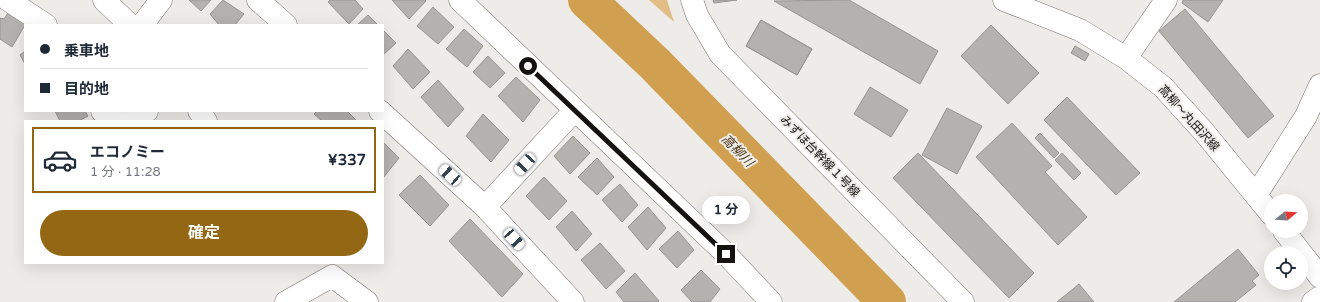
<!DOCTYPE html>
<html lang="ja">
<head>
<meta charset="utf-8">
<style>
  body { margin:0; font-family:"Varela Round","Noto Sans JP",sans-serif; background:#f6f6f7; color:#1f2937; height:100vh; display:flex; flex-direction:column; font-size:15px; white-space:nowrap }
  * { box-sizing:border-box; margin:0 }
  p { font-size:13px; color:#747a83 }
  .icon { flex:none; width:22px; height:22px; fill:none; stroke:currentColor; stroke-width:2; stroke-linecap:round; stroke-linejoin:round }
  .map { position:relative; flex:1; overflow:hidden }
  .drawer { position:absolute; left:24px; top:120px; width:360px; height:144px; display:flex; flex-direction:column; background:#fff; border-radius:0px; box-shadow:0 4px 16px #0002 }
  .drawer>* { flex:none }
  .hud { position:absolute; left:24px; top:24px; width:360px; height:88px; border-radius:0px; box-shadow:0 4px 16px #0002; display:grid; align-content:center; height:88px; padding:0 16px; background:#fff }
  .needle { width:26px; rotate:72deg }
  .buttons { position:absolute; left:1264px; top:194px; display:grid; gap:8px }
  .buttons a { display:grid; place-items:center; width:44px; height:44px; border-radius:50%; background:#fff; box-shadow:0 4px 16px #0002; font-size:20px }
  .end { position:absolute; width:18px; height:18px; margin:-9px; border:5px solid #141312; background:#fff; box-shadow:0 0 0 2px #fff }
  .from { border-radius:50% }
  .bubble { position:absolute; height:28px; border-radius:14px; background:#fff; box-shadow:0 4px 16px #0002; font-size:13px; font-weight:700; line-height:28px; text-align:center }
  .car { position:absolute; width:12px; height:24px; margin:-12px -6px; border-radius:5px; box-shadow:0 0 3px 1px #0007; background:linear-gradient(#fff 24%,#345 0 40%,#fff 0 76%,#345 0 86%,#fff 0) }
  .hud b { display:flex; align-items:center; gap:14px; height:38px; font-size:15px }
  .hud b+b { border-top:1px solid #e0e1e3 }
  .hud i { width:10px; height:10px; background:#1f2937 }
  ul { padding:7px 0 0; list-style:none }
  li { display:flex; align-items:center; gap:12px; height:66px; margin:0 8px 6px; padding:0 8px; border:2px solid #e0e1e3; border-radius:0px }
  li div { flex:1 }
  li b { display:block; font-size:15px }
  li em { font-style:normal; font-weight:700 }
  li.current { border-color:#946714 }
  li>.icon { width:36px; height:36px; stroke-width:1.5 }
  .cta { display:flex; gap:8px; margin-top:auto; padding:8px 16px }
  .cta a { flex:1; height:46px; border-radius:24px; background:#946714; color:#fff; font-size:16px; font-weight:700; line-height:46px; text-align:center }
  .map>svg:first-child { display:block }
</style>
</head>
<body>
<div class="map">
<svg width="1320" height="302" viewBox="0 0 1320 302">
  <rect width="100%" height="100%" fill="#eeece8"/>
  <!-- green -->
  <path fill="#e2bd86" d="M649,0H667L674,22Z"/>
  <g fill="none" stroke-linecap="round" stroke-linejoin="round">
    <!-- river -->
    <path stroke="#d19f50" stroke-width="38" d="M587,0L655,64L887,302"/>
  </g>
  <!-- building -->
  <path fill="#b4b2af" stroke="#979592" d="M189,0H211L201,11Z
    M223,0L244,14L235,25H219L210,14Z
    M330,0H355L363,9L349,24L328,2Z
    M392,0H425L426,1L409,19Z
    M713,0H737L714,3Z
    M849,0L938,51L920,84L774,1Z
    M1183,0H1223L1208,22L1182,3Z
    M433,7L454,27L438,44L417,26Z
    M1185,9L1274,116L1248,138L1159,31Z
    M10,10L25,25L12,47L0,39V18L4,19Z
    M368,15L378,25H357Z
    M761,20L812,49L797,75L746,46Z
    M761,20L812,49L797,75L746,46Z
    M991,25L1039,73L1008,104L961,56Z
    M464,29L483,46L467,67L446,49Z
    M383,30L396,43L383,55Z
    M1075,46L1089,54L1085,61L1071,53Z
    M408,49L430,72L413,89L393,66Z
    M25,51V64L20,55Z
    M488,56L505,73L490,88L473,72Z
    M516,77L540,100L523,122L498,96Z
    M438,80L464,109L448,127L421,97Z
    M870,87L908,110L891,137L854,114Z
    M1067,97L1140,173L1116,195L1044,120Z
    M947,108L982,126L957,174L922,155Z
    M55,111H85L88,116L79,121H60Z
    M317,111H347L357,121H322L314,114Z
    M483,114L509,140L491,162L466,136Z
    M1012,123L1052,166L1045,172L1087,217L1058,245L976,157Z
    M1040,133L1059,153L1054,158L1035,138Z
    M573,136L590,153L570,174L554,156Z
    M383,142L399,158L383,178Z
    M918,153L1034,273L1009,298L893,178Z
    M1062,153L1081,173L1074,180L1055,160Z
    M597,158L614,177L597,195L578,177Z
    M420,175L449,205L430,226L399,195Z
    M544,177L567,201L549,220L526,196Z
    M620,184L638,205L622,222L602,200Z
    M648,207L666,228L647,250L628,227Z
    M572,211L592,234L576,251L556,227Z
    M470,219L523,274L502,297L449,241Z
    M678,231L694,250L677,268L659,249Z
    M600,243L625,271L606,289L581,260Z
    M1238,249L1259,275L1252,281L1256,285L1235,302H1174Z
    M701,270L720,289L710,302H692L681,290Z
    M635,273L659,301L658,302H624L616,292Z
    M1079,284L1094,302H1057Z"/>
  <g fill="none" stroke-linecap="round" stroke-linejoin="round">
    <!-- minor casing -->
    <g stroke="#767471" stroke-width="23">
      <path id="minor" d="M8,0L46,25
        M104,0L130,25
        M258,0L286,25
        M460,0L726,254L771,302
        M692,0L697,15L720,54L963,302
        M1004,0L1080,30L1126,58L1163,87L1204,132L1271,214
        M142,25L161,0
        M1126,58L1166,0
        M102,111L105,115L119,121
        M199,111L206,121
        M380,111L485,207L573,302
        M132,121L147,111
        M1256,195L1306,116L1320,85
        M485,207L574,111
        M1284,231L1320,277
        M286,302L332,276L367,302
        M1313,302L1320,297"/>
    </g>
    <!-- minor -->
    <use href="#minor" stroke="#fff" stroke-width="22"/>
  </g>
  <g fill="none" stroke-linecap="round" stroke-linejoin="round">
    <!-- route -->
    <path stroke="#141312" stroke-width="5" d="M528,66L726,254"/>
  </g>
  <g text-anchor="middle" stroke-width="4" stroke-linejoin="round" paint-order="stroke">
    <!-- street labels -->
    <g font-size="12" fill="#141312" stroke="#eeece8">
      <text transform="translate(1189 118) rotate(48)" y="4">高柳～丸田沢線</text>
      <text transform="translate(820 156) rotate(46)" y="4">みずほ台幹線１号線</text>
    </g>
    <!-- water labels -->
    <g font-size="13" font-style="italic" fill="#483312" stroke="#eeece8">
      <text transform="translate(738 150) rotate(46)" y="5">高柳川</text>
    </g>
  </g>
</svg>
<div class="buttons">
<a><svg class="needle" viewBox="-14 -14 28 28"><path d="M0-13l5 13h-10z" fill="#e53935"/><path d="M0 13l5-13h-10z" fill="#747a83"/></svg></a>
<a><svg class="icon" aria-label="locate" viewBox="0 0 24 24"><circle cx="12" cy="12" r="6"/><path d="M12 2v4M12 18v4M2 12h4M18 12h4"/></svg></a>
</div>
<i class="end from" style="left:528px;top:66px"></i>
<i class="end" style="left:726px;top:254px"></i>
<div class="bubble" style="left:702px;top:196px;width:48px">1 分</div>
<i class="car" style="left:525px;top:164px;rotate:223deg"></i>
<i class="car" style="left:450px;top:175px;rotate:312deg"></i>
<i class="car" style="left:514px;top:239px;rotate:138deg"></i>
<div class="hud">
<b><i class="from"></i>乗車地</b>
<b><i></i>目的地</b>
</div>
<section class="drawer">
<ul>
<li class="current"><svg class="icon" aria-label="car" viewBox="0 0 24 24"><path d="M5 17H2v-5l4-1 3-4h7l3 4 3 1v5h-3M9 17h6M6 11h13"/><circle cx="7" cy="17" r="2"/><circle cx="17" cy="17" r="2"/></svg><div><b>エコノミー</b><p>1 分 · 11:28</p></div><em>¥337</em></li>
</ul>
<div class="cta"><a>確定</a></div>
</section>
</div>
</body>
</html>
